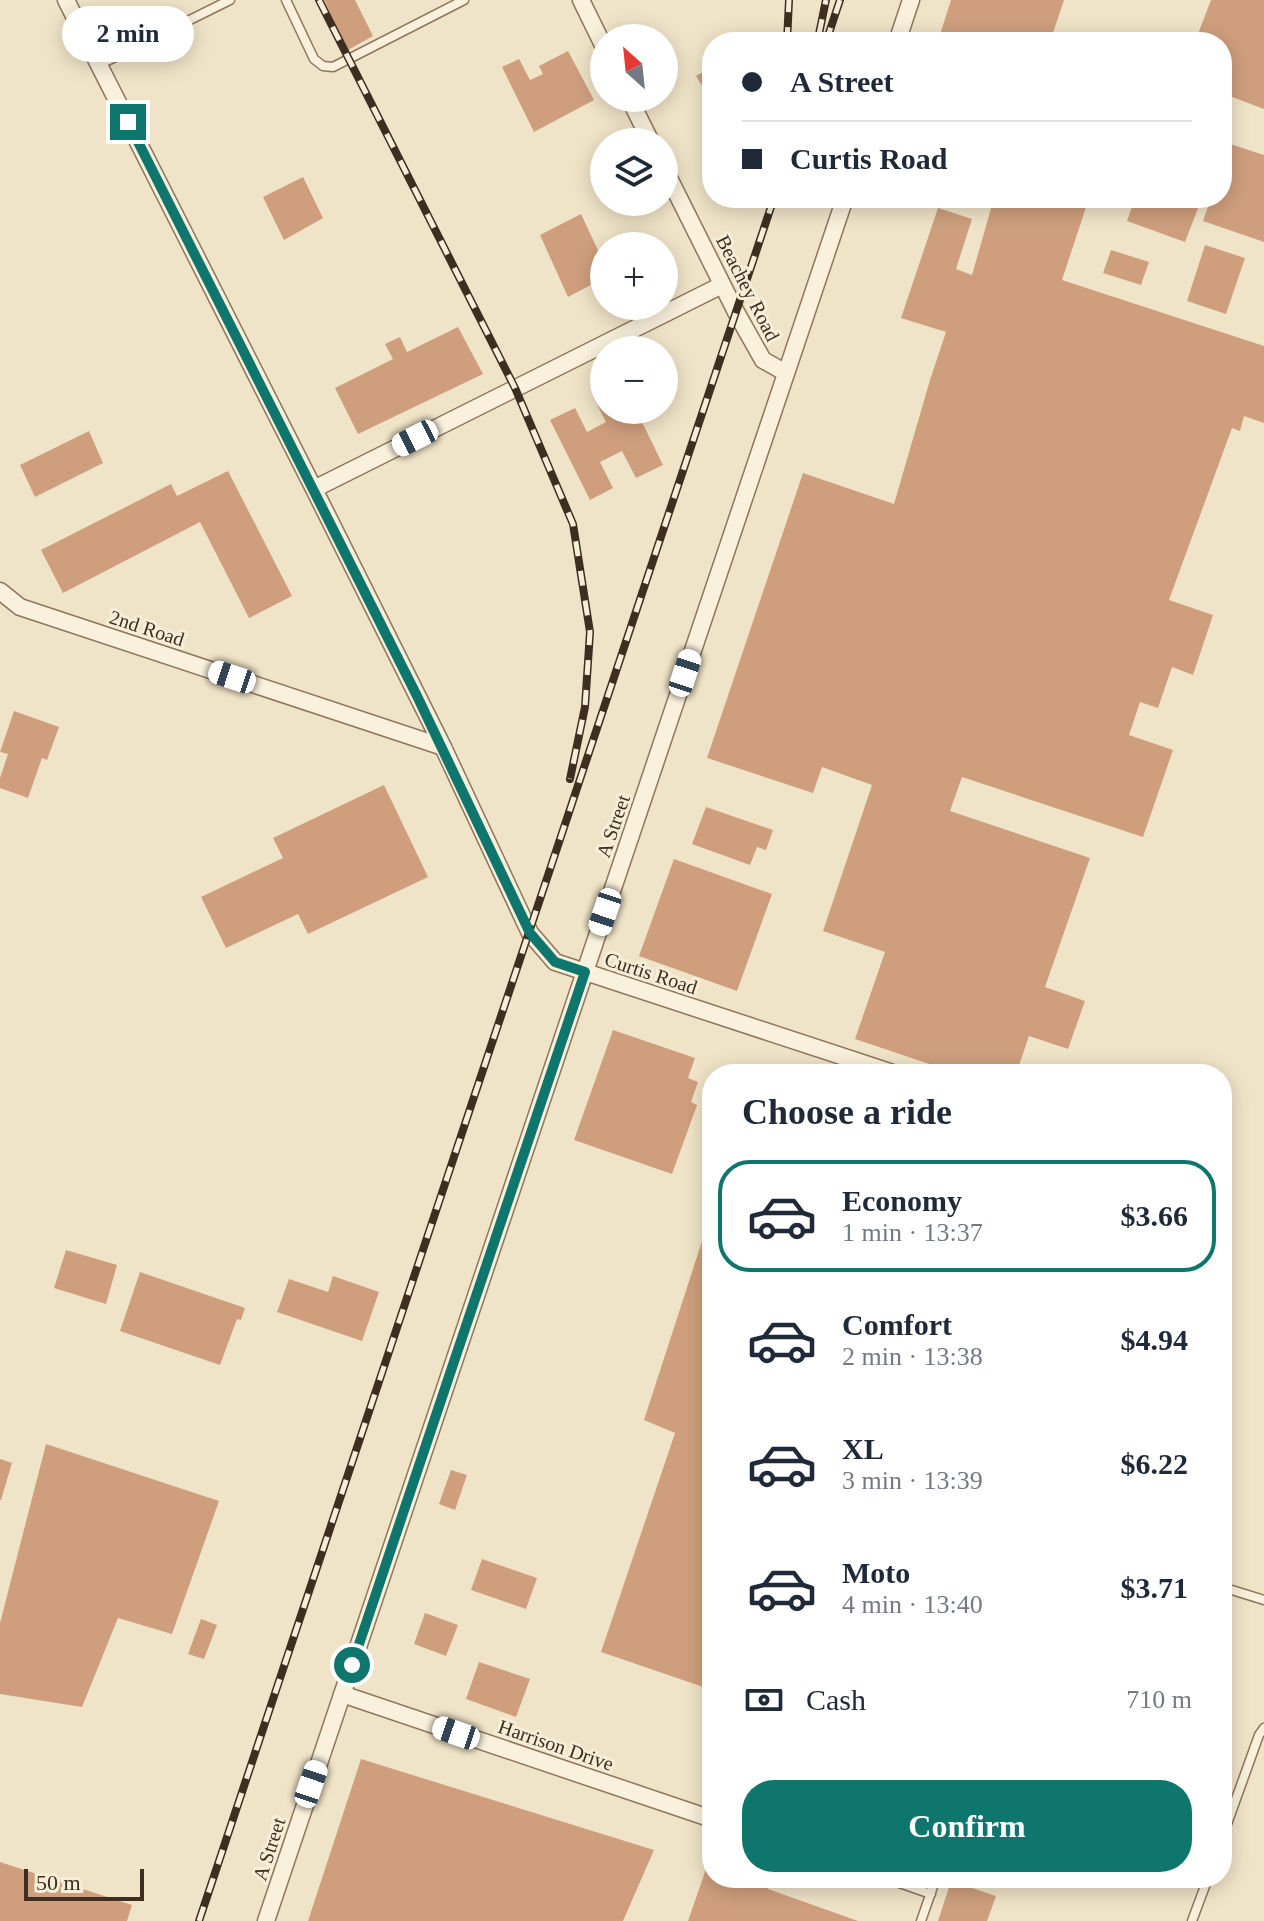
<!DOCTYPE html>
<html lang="en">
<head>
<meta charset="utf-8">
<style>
  body { margin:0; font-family:"Times New Roman",serif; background:#f6f6f7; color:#1f2937; height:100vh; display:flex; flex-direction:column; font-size:30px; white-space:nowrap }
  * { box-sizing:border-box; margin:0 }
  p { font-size:26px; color:#747a83 }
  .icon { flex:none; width:44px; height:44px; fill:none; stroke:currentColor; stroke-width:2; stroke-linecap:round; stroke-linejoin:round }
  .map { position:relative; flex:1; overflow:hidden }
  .panel { position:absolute; left:702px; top:1064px; width:530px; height:824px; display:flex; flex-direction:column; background:#fff; border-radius:32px; box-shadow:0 4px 20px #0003 }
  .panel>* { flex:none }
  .guide { position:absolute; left:702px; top:32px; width:530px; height:176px; border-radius:32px; box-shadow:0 4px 20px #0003; display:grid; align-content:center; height:176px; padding:0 40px; background:#fff }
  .needle { width:52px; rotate:333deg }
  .fabs { position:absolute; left:590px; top:24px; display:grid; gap:16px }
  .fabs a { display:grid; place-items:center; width:88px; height:88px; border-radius:50%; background:#fff; box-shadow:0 4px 20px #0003; font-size:40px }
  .scale { position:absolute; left:24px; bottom:20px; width:120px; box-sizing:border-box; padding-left:8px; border:4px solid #3d2e20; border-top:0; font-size:22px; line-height:28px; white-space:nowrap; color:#3d2e20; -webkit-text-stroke:6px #f7eed8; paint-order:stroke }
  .end { position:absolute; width:36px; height:36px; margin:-18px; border:10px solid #0f766e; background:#fff; box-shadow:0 0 0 4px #fff }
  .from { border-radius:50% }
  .bubble { position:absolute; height:56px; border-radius:28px; background:#fff; box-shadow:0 4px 20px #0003; font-size:26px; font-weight:800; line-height:56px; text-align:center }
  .car { position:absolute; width:24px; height:48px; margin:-24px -12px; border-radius:10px; box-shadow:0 0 6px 2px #0007; background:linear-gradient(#fff 24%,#345 0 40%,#fff 0 76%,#345 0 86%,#fff 0) }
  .guide b { display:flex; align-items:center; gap:28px; height:76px; font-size:30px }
  .guide b+b { border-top:2px solid #e0e1e3 }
  .guide i { width:20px; height:20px; background:#1f2937 }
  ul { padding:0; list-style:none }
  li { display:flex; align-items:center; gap:24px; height:112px; margin:0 16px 12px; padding:0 24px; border:4px solid transparent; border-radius:32px }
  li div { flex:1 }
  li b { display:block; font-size:30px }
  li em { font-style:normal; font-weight:800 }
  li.selected { border-color:#0f766e }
  li>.icon { width:72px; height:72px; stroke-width:1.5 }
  h2 { padding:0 40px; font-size:36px; line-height:96px }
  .pay { display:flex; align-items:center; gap:20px; height:88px; padding:0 40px; font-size:30px }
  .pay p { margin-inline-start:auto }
  .cta { display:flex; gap:16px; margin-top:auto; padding:16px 40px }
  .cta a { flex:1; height:92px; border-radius:32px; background:#0f766e; color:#fff; font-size:32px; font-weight:800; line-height:92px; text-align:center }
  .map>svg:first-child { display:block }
</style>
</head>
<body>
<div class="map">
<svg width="1264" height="1921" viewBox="0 0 1264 1921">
  <rect width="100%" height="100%" fill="#f0e4c8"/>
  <!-- building -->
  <path fill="#cf9f7d" d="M324,0H355L373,36L348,50Z
    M951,0H1064L1050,42H940L938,41Z
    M1211,0H1264V109L1222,93V42H1195Z
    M568,51L594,100L534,132L502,67L519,59L530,80L543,74L539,66Z
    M712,67V94L708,96L696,76Z
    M1230,144L1264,155V242L1203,221L1211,198H1222V167Z
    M303,177L323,218L284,240L263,197Z
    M994,198H1089L1062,280L1264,346V423L1244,416L1240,431L1232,428L1169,600L1213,615L1193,675L1172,667L1158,708L1140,702L1129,735L1173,750L1143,837L962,777L950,811L1090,858L1045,987L1085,1001L1068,1049L1029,1036L1016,1074H959L855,1039L885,952L823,931L872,785L822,767L813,793L707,758L803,473L894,504L930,380L946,332L901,318L938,208L972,219L956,269L972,275Z
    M1135,198H1202L1185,242L1127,221Z
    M581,214L604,263V278L568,297L540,235Z
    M1205,245L1245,258L1226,314L1187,301Z
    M1111,250L1149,262L1141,285L1103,273Z
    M458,327L483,374L358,434L335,388L393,359L385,344L400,337L407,352Z
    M604,391V410H636L663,465L636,478L622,451L600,462L613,488L590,500L550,420L575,408L587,432L606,422L593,397Z
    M89,431L103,463L35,497L20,465Z
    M228,471L292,596L249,618L200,522L63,593L41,550L171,484L177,496Z
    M14,711L59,727L47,760L42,758L28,798L0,788V778L8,754L0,752Z
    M384,785L428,877L308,934L298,914L226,948L201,897L283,858L273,838Z
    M706,807L773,830L766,850L757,847L750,865L692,844Z
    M674,859L772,894L737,991L639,956Z
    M613,1030L695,1058L688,1078L698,1082L691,1102L697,1105L672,1174L574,1140Z
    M705,1232L712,1234V1690L601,1652L675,1433L644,1420Z
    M66,1250L117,1265L106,1304L54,1288Z
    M140,1272L245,1308L241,1320L237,1319L220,1365L120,1331Z
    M333,1276L379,1292L362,1341L277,1312L289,1279L328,1292Z
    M46,1444L219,1501L172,1634L118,1618L82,1707L0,1694V1623Z
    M0,1459L12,1463L1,1500H0Z
    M451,1470L467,1475L455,1510L439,1504Z
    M482,1559L537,1578L526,1609L471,1590Z
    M425,1613L458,1625L446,1656L414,1644Z
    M201,1619L217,1625L204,1659L188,1654Z
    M479,1662L530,1679L516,1717L466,1699Z
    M361,1759L654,1850L623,1921H308Z
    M0,1862L132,1905L127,1921H0Z
    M706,1869L712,1871V1878H772L768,1889L858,1921H688Z
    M951,1881L996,1896L987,1921H938Z"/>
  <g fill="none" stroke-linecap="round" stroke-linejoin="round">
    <!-- lane casing -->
    <g stroke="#8d765c" stroke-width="11">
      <path id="lane" d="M286,0L314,59L323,66L333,67L464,0
        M99,65L230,0
        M1222,1587L1264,1600
        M1222,1838L1259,1735L1264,1728
        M885,1878L931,1894
        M921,1921L936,1878
        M1192,1921L1208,1878"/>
    </g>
    <!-- street casing -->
    <g stroke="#8d765c" stroke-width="19">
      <path id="street" d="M66,0L314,489L443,747L530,933L555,962L896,1074
        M581,0L604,47
        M897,42L911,0
        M629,98L651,142
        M664,168L736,312L763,360L786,373
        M314,489L722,285
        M0,591L20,607L443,747
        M342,1694L712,1819
        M266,1921L845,198"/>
    </g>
    <!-- lane -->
    <use href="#lane" stroke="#faf1dc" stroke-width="8"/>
    <!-- street -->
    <use href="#street" stroke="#faf1dc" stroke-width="16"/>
    <!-- rail casing -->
    <g stroke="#3d2e20" stroke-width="8">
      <path id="rail" d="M319,0L515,388L573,524L590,632L585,707L570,779
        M819,34L826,0
        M787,42L789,0
        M826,42L840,0
        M199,1921L774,198"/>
    </g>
    <!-- rail -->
    <use href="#rail" stroke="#f7eed8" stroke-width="5" stroke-dasharray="15" stroke-linecap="butt"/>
  </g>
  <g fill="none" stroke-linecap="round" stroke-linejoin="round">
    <!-- route -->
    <path stroke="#0f766e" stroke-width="10" d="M128,122L417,696L530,933L555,962L585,972L352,1665"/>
  </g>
  <g text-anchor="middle" stroke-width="6" stroke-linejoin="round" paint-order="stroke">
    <!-- street labels -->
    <g font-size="20" fill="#3d2e20" stroke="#f7eed8">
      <text transform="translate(748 288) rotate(63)" y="7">Beachey Road</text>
      <text transform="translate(147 628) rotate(18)" y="7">2nd Road</text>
      <text transform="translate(613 826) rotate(-71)" y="7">A Street</text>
      <text transform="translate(651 973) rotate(18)" y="7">Curtis Road</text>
      <text transform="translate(556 1745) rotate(19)" y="7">Harrison Drive</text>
      <text transform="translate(269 1849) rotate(-72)" y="7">A Street</text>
    </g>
  </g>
</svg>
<div class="fabs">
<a><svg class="needle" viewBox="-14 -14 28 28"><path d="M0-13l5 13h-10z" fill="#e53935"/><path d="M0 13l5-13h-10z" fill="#747a83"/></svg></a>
<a><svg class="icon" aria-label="layers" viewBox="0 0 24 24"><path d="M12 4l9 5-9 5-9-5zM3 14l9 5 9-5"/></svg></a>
<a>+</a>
<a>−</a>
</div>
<div class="scale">50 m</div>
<i class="end from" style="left:352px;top:1665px"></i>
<i class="end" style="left:128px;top:122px"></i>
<div class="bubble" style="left:62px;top:6px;width:132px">2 min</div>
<i class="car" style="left:415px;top:438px;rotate:243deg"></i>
<i class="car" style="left:685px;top:673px;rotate:18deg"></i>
<i class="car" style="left:232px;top:677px;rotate:288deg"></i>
<i class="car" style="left:605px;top:912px;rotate:199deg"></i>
<i class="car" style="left:456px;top:1733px;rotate:289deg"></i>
<i class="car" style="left:311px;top:1784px;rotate:19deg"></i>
<div class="guide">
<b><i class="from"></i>A Street</b>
<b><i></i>Curtis Road</b>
</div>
<section class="panel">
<h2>Choose a ride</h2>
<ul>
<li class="selected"><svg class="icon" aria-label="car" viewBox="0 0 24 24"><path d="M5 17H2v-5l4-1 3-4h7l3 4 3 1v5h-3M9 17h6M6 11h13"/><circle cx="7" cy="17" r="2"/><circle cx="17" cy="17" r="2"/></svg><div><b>Economy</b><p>1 min · 13:37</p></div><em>$3.66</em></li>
<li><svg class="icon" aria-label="car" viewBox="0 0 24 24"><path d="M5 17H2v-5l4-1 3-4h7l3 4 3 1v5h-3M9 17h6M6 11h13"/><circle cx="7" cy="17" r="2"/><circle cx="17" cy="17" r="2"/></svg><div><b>Comfort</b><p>2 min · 13:38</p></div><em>$4.94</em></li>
<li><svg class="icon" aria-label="car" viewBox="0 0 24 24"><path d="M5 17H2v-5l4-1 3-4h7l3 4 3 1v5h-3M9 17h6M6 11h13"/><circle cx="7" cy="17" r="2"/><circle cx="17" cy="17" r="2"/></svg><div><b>XL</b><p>3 min · 13:39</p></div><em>$6.22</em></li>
<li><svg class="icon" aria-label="car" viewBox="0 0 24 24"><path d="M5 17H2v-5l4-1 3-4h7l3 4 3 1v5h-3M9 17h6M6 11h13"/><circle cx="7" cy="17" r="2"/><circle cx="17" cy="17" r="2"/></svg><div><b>Moto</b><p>4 min · 13:40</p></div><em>$3.71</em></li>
</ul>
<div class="pay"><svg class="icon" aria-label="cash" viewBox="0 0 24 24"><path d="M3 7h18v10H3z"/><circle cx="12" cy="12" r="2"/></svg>Cash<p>710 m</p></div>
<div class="cta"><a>Confirm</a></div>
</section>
</div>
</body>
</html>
